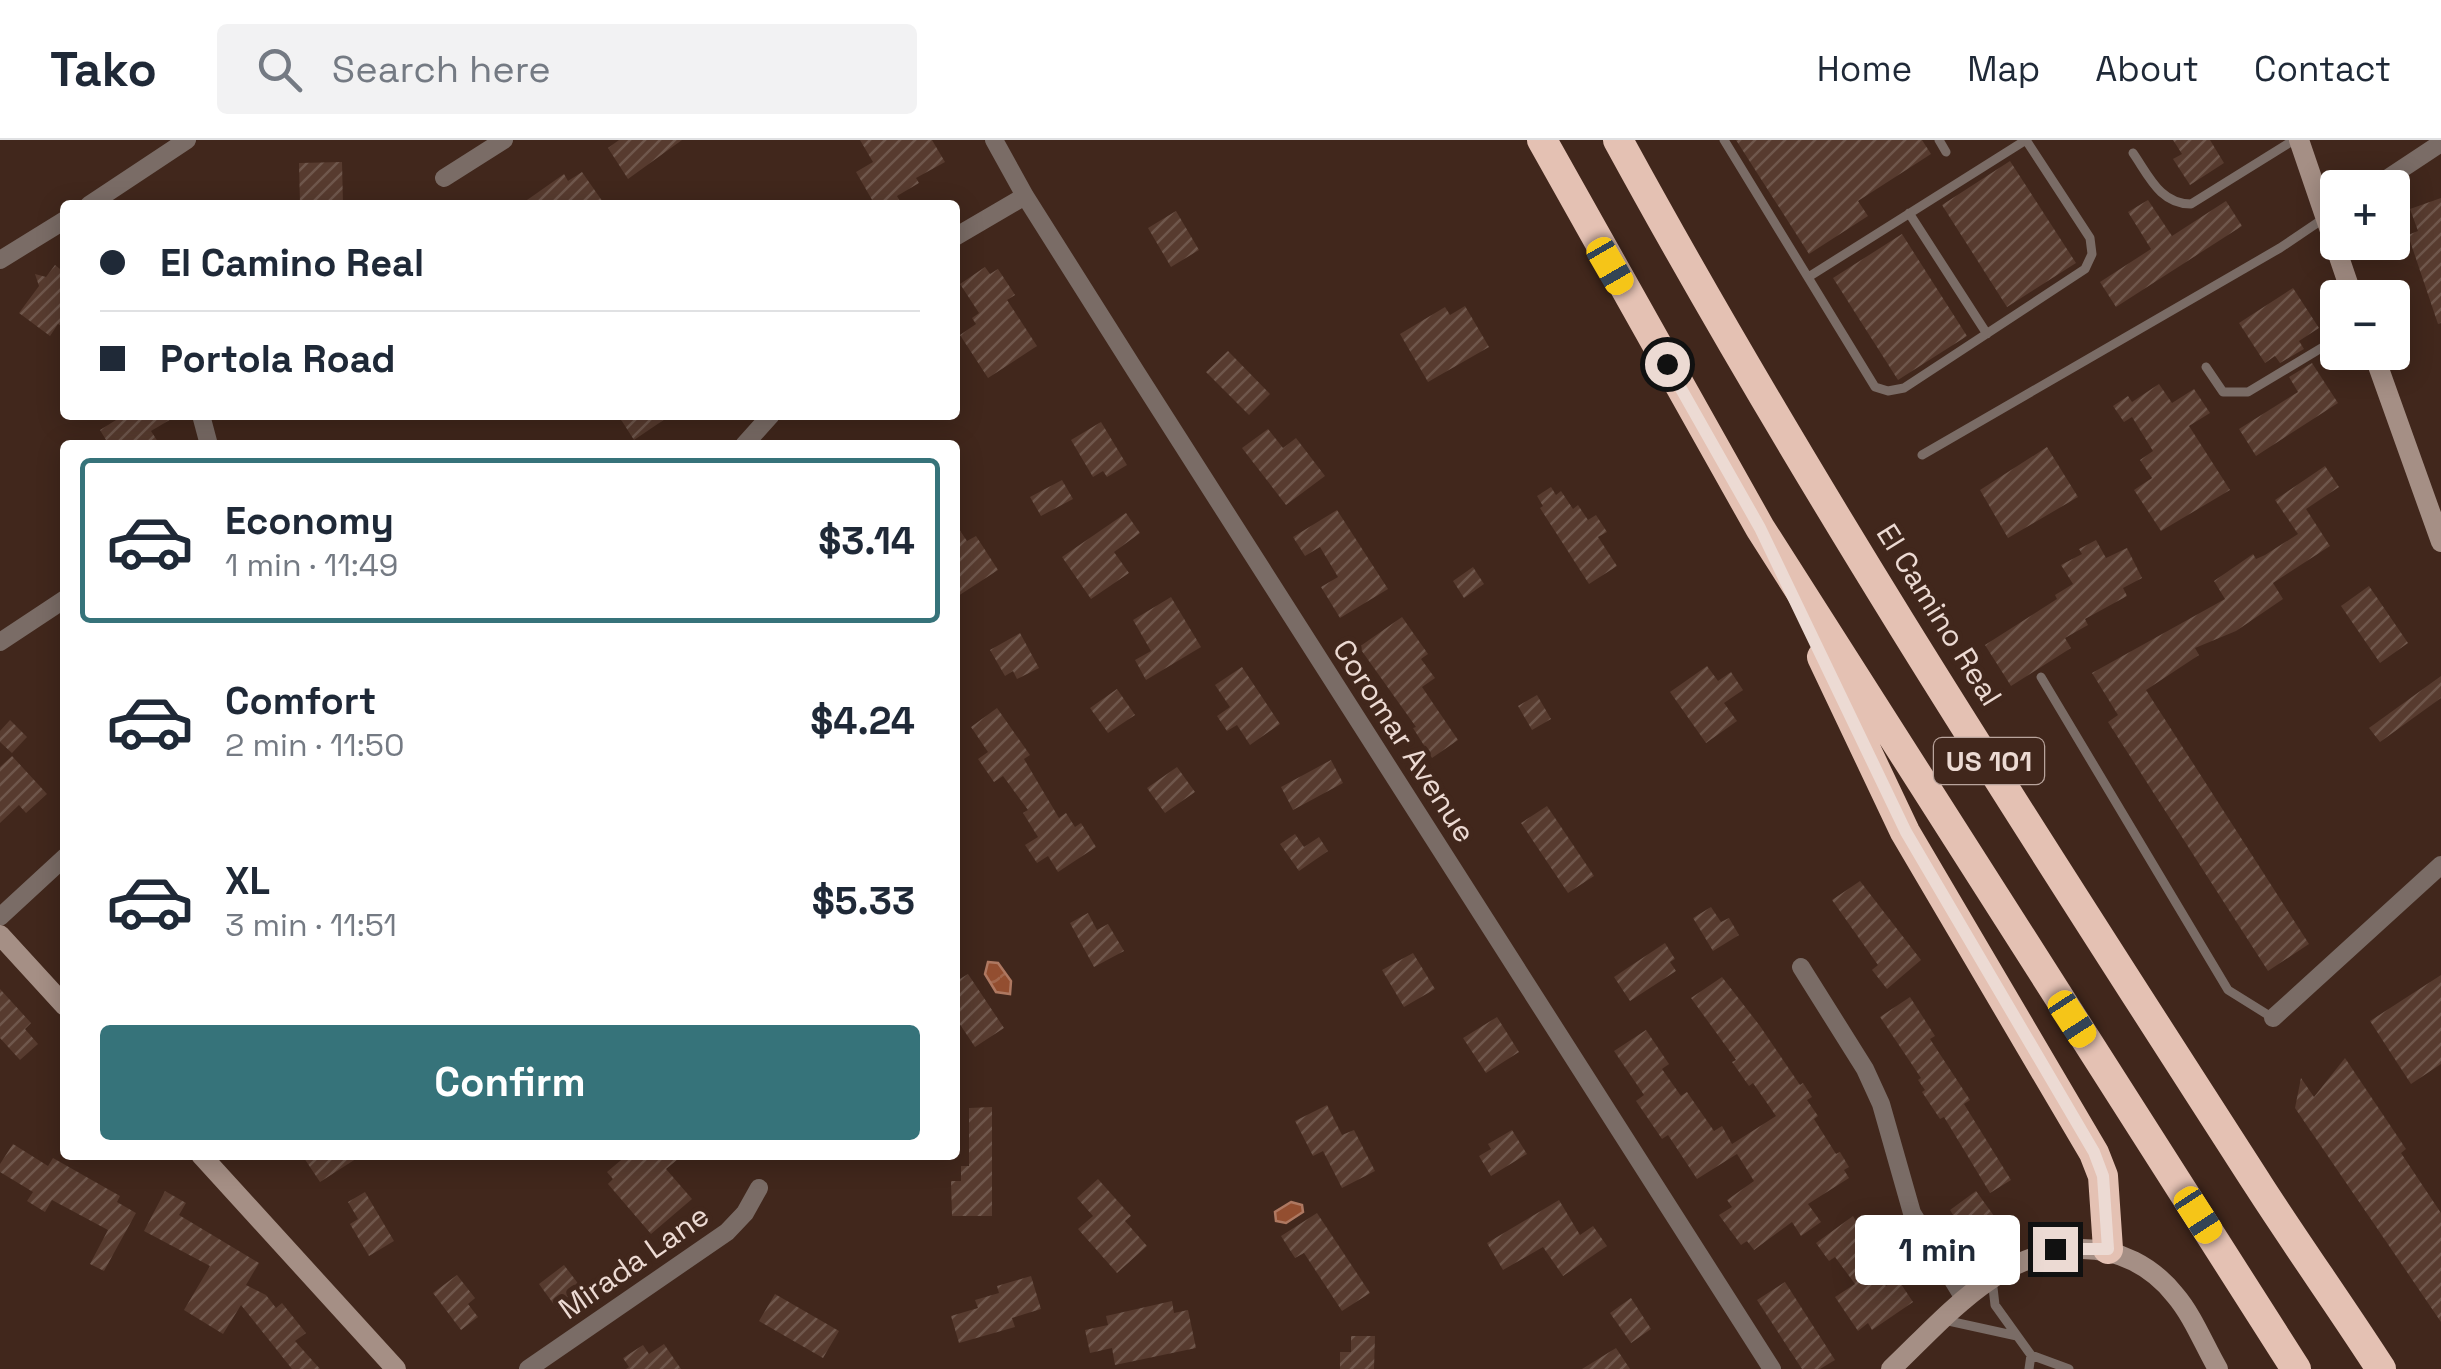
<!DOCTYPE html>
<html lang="en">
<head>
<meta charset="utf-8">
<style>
  body { margin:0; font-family:"Space Grotesk",sans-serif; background:#f2f2f3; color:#1f2937; height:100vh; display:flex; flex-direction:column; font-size:38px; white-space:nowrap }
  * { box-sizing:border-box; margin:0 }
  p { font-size:32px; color:#747a83 }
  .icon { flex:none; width:55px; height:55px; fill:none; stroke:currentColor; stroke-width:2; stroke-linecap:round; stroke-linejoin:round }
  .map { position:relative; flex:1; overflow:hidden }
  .drawer { position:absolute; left:60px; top:300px; width:900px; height:720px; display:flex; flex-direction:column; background:#fff; border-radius:10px; box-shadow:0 5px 25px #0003 }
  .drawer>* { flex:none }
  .guide { position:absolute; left:60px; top:60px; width:900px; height:220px; border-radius:10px; box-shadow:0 5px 25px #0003; display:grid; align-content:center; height:220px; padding:0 40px; background:#fff }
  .buttons { position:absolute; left:2320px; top:30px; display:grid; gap:20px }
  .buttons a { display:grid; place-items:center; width:90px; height:90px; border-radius:10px; background:#fff; box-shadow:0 5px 25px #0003; font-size:50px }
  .end { position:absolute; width:45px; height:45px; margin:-22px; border:12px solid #ecdad3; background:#111; box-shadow:0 0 0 5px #111 }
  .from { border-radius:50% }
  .bubble { position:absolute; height:70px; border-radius:10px; background:#fff; box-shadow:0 5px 25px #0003; font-size:32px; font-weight:800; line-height:70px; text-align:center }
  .car { position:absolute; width:30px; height:60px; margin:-30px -15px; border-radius:12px; box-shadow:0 0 8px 2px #0007; background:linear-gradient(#f5c518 24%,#345 0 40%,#f5c518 0 76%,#345 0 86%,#f5c518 0) }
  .guide b { display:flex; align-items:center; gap:35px; height:95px; font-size:38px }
  .guide b+b { border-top:2px solid #e0e1e3 }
  .guide i { width:25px; height:25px; background:#1f2937 }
  ul { padding:18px 0 0; list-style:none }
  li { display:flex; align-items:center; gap:30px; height:165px; margin:0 20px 15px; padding:0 20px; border:5px solid transparent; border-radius:10px }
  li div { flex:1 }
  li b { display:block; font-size:38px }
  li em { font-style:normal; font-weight:800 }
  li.active { border-color:#36737a }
  li>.icon { width:90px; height:90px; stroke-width:1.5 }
  .primary-button { display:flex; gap:20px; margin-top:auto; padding:20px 40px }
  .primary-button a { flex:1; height:115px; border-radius:10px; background:#36737a; color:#fff; font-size:40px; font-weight:800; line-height:115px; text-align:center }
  header { display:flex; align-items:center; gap:60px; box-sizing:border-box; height:140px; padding:0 50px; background:#fff; border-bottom:2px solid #e0e1e3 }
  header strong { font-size:48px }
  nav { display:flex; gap:55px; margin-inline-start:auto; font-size:35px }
  .search { width:700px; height:90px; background:#f2f2f3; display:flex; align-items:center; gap:25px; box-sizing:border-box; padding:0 35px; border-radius:10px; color:#747a83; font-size:38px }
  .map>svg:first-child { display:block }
</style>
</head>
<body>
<header>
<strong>Tako</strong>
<div class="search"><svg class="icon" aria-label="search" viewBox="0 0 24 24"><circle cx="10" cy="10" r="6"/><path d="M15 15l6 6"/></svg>Search here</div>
<nav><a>Home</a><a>Map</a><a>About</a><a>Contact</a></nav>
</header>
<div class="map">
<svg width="2441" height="1229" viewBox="0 0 2441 1229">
  <defs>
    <pattern id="water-waves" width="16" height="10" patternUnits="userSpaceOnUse" patternTransform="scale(2.5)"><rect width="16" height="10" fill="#934e30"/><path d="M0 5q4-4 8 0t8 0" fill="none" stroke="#a2674d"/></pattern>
    <pattern id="building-hatch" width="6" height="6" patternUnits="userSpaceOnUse" patternTransform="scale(2.5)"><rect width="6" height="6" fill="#573b2f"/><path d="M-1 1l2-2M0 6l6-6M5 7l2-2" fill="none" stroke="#6f574c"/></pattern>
  </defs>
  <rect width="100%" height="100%" fill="#41271c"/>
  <!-- water -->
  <path fill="url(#water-waves)" stroke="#ae7861" stroke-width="2.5" d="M988,822L998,823L1011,841L1010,854L996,852L985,834Z
    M1291,1062L1302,1065L1303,1072L1286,1083L1276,1081L1275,1072Z"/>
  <!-- building -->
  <path fill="url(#building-hatch)" d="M619,0H682L628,39L608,8Z
    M860,0H932L945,22L916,38L919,43L897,56L902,65H875L856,32L873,22Z
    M1736,0H1922L1931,14L1858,61L1868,76L1809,114Z
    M2173,0H2210L2224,23L2190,45L2173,19L2182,14Z
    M2010,21L2076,123L2007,167L1942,65Z
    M342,22L343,65H300L299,23Z
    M582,32L605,65H520L564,34L568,41Z
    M2441,58V183L2438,184L2408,95L2418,91L2410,69Z
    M2148,60L2172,96L2226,61L2242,86L2116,167L2100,142L2151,109L2128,72Z
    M1176,71L1199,110L1171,127L1148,88Z
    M1902,94L1967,196L1898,240L1833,138Z
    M55,125L65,133V188L58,184L50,196L19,173L39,146L35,134L46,137Z
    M985,127L990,134L998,129L1015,155L1007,160L1037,206L988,238L960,195L976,184L972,178L979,173L960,144Z
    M2293,148L2319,188L2299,201L2304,209L2280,223L2275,216L2265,223L2239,183Z
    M1465,166L1489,207L1428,242L1400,194L1445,167L1450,175Z
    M1228,211L1270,254L1249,275L1206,232Z
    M2312,223L2338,263L2256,316L2239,289L2298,252L2289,237Z
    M2159,244L2172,263L2194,249L2210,273L2189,286L2230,350L2161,391L2134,350L2152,338L2140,320L2153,311L2132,277L2124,282L2113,266L2128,256L2132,262Z
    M124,275H178L151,291L160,305H109L100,290Z
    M618,275H671L634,300Z
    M1101,282L1127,325L1107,337L1103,331L1093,337L1071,300Z
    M1268,289L1283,308L1296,298L1325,336L1286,365L1242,308Z
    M2047,307L2078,357L2008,398L1980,350Z
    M2325,326L2339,347L2306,369L2330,406L2273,443L2283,459L2236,491L2195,508L2199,515L2146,550L2309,804L2268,831L2108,582L2118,575L2092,533L2225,459L2214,441L2253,414L2256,419L2265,415L2298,394L2275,360Z
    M1062,340L1073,359L1041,376L1030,357Z
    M1551,347L1556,355L1561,351L1573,369L1578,365L1588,380L1596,375L1607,392L1598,397L1617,426L1589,444L1540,368L1543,366L1537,356Z
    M1337,370L1388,449L1340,478L1321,447L1338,437L1320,407L1305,416L1293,397Z
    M1126,373L1140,393L1114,412L1129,433L1091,459L1062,417Z
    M955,383L967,401L976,396L998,430L955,458Z
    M2096,400L2106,418L2127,408L2142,438L2123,448L2127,456L2085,479L2088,485L2065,498L2071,508L2011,546L1985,505L2057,459L2055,455L2073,444L2061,425L2082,414L2079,409Z
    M1473,427L1484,444L1464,458L1453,441Z
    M2369,446L2408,503L2380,523L2341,466Z
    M1171,457L1201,507L1146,540L1135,520L1151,511L1133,480Z
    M1402,477L1428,514L1421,519L1435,538L1422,547L1458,600L1432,618L1413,588L1416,587L1359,507Z
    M1020,493L1039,528L1017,539L1013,531L1005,536L990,510Z
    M1707,526L1718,541L1731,532L1743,550L1724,563L1737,581L1706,603L1670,552Z
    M1242,527L1280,584L1250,605L1237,585L1227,591L1217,576L1230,567L1215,545Z
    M2441,536V558L2380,602L2369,588Z
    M1117,549L1135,575L1108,593L1090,568Z
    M1537,555L1551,579L1532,590L1518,566Z
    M997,568L1030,615L1024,619L1059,678L1066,673L1075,687L1081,683L1096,707L1058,732L1048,716L1037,723L1025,705L1038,697L1023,673L1028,670L1003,636L994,642L978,619L988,612L971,587Z
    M10,580L27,597L12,613L0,602V591Z
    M12,616L47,654L26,673L19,665L0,683V627Z
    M1331,620L1343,643L1293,670L1281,647Z
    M1177,627L1195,652L1165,673L1147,648Z
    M1547,666L1594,736L1568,753L1521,683Z
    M1295,694L1304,707L1319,697L1328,711L1299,731L1280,704Z
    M1860,741L1921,820L1887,849L1872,830L1878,825L1832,760Z
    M1711,767L1721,782L1729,778L1739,795L1713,811L1693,778Z
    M1088,773L1097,790L1108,784L1124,811L1094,827L1070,783Z
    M1665,803L1675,819L1670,822L1676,831L1630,861L1614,837Z
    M1413,813L1435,849L1404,867L1382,830Z
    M968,834L1004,888L975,907L955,877V842Z
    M2441,835V924L2411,944L2370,881Z
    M1722,837L1760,886L1800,945L1803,943L1812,957L1807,960L1818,976L1814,979L1836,1014L1840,1012L1849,1027L1844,1030L1849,1038L1808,1064L1821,1082L1801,1096L1792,1082L1754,1110L1747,1101L1741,1105L1719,1075L1732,1067L1727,1060L1754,1041L1737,1014L1697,1039L1668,995L1662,999L1636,961L1644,955L1614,911L1646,890L1669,924L1662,929L1681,956L1687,952L1714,991L1722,986L1732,1004L1776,976L1753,943L1749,946L1732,922L1736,920L1691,858Z
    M0,849L31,883L25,889L38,904L20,920L0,898Z
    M1910,857L1935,896L1930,899L1970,960L1964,964L2011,1040L1990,1053L1944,977L1940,979L1922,952L1925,950L1918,940L1921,938L1880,877Z
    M1497,877L1519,912L1486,933L1463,898Z
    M2345,918L2406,1009L2401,1013L2441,1073V1182L2295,968L2301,938L2314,957Z
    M1327,965L1342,995L1354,990L1375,1031L1342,1048L1323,1011L1313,1016L1295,981Z
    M992,967V1076H952L951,1041H961V1026H969V968Z
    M1512,990L1527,1014L1491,1036L1479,1016L1491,1009L1488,1004Z
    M13,1004L48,1026L53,1018L120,1056L117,1062L136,1073L104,1131L90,1124L108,1090L52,1060L45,1072L27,1061L33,1052L0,1032V1024Z
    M302,1015H362L320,1042Z
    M627,1015H683L666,1029L692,1059L651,1094L608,1044L613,1039L607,1032Z
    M1098,1039L1131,1076L1125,1081L1147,1106L1117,1133L1078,1089L1093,1076L1077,1058Z
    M165,1051L186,1063L179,1075L259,1123L246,1145L266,1155L276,1168L282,1163L306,1193L295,1201L320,1229H292L241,1165L223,1194L184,1170L210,1126L144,1091Z
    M1976,1051L2002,1087L1977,1105L1970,1096L1965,1100L1951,1081L1955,1078L1950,1070Z
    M365,1052L394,1101L369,1116L350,1084L358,1079L348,1062Z
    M1559,1060L1580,1095L1593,1086L1607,1106L1563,1136L1543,1107L1503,1130L1487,1103Z
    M1317,1073L1370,1153L1342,1171L1304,1113L1295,1118L1281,1096Z
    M1853,1076L1875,1113L1867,1119L1886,1146L1897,1138L1913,1162L1872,1190L1868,1183L1858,1191L1835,1157L1855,1144L1835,1117L1829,1121L1816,1103Z
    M564,1125L586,1154L560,1173L539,1144Z
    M457,1135L475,1158L468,1164L478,1177L461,1190L433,1153Z
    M1031,1136L1041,1169L1012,1178L1015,1187L959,1203L951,1176L978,1168L975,1160L999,1153L997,1146Z
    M1785,1142L1835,1220L1820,1229H1802L1757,1160Z
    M775,1154L839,1191L823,1218L759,1181Z
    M1631,1158L1651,1189L1631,1203L1610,1173Z
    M1172,1161L1174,1173L1188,1170L1196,1208L1115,1225L1112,1208L1090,1213L1085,1190L1108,1185L1106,1176Z
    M1351,1196H1375L1374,1229H1340V1212H1351Z
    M664,1204L681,1229H626L629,1227L623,1218L643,1205L649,1214Z
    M1616,1208L1630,1229H1582Z"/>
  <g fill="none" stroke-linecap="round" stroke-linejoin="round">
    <!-- lane -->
    <path stroke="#7a6c66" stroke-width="9" d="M1724,0L1875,247L1888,251L1904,248L2085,129L2092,114L2090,98L2026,0L1810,136
      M1939,0L1946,12
      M2133,13C2149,36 2160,64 2191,64L2294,0
      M1909,73L1987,194
      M2206,227L2223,252H2248L2338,198
      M1922,315L2280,108L2323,79
      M2041,537L2228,850L2273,878
      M1992,1139L1995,1165L2031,1215L2029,1229
      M1944,1180L2017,1196
      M2031,1215L2069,1229"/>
    <!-- street -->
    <path stroke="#7a6c66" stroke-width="18" d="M994,0L1025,56L1138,235L1772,1229
      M444,38L504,0
      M2373,48L2441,3
      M89,65L187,0
      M955,97L1025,56
      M0,120L65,80
      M201,275L209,305
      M744,305L771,275
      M0,502L65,459
      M0,777L65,717
      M1801,827L1865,929L1881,964L1912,1073L1965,1160
      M2273,878L2441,725
      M528,1229L727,1092L745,1073L759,1048"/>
    <!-- secondary -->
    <path stroke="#a58f85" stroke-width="20" d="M2299,0L2353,158
      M2373,212L2441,402
      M0,795L65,866
      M201,1015L396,1229
      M1891,1229C1946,1177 2000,1109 2082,1109C2119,1109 2152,1126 2175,1155C2193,1176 2204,1205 2218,1229"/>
    <!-- highway -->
    <path stroke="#e4c1b3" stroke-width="30" d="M1542,0L1760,388L2296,1229
      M1618,0C1814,359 2038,702 2259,1046C2299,1108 2341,1167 2381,1229
      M1822,517L1905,692L2094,1013L2103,1036L2108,1109"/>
  </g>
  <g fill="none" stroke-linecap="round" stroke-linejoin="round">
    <!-- route -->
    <path stroke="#ecdad3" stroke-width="12" d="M1667,224L1760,388L1906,692L2094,1012L2103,1036L2108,1109H2055"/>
  </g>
  <g text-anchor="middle" stroke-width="10" stroke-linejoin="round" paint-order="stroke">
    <!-- shield labels -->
    <rect fill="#41271c" stroke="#b9a49c" stroke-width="2.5" x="1934" y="598" width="110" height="46" rx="8"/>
    <g font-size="28" font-weight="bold" fill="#ecdad3">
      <text x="1989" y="631">US 101</text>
    </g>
    <!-- street labels -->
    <g font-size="30" fill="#ecdad3" stroke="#41271c">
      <text transform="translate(1939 475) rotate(58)" y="10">El Camino Real</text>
      <text transform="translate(1404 601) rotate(57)" y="10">Coromar Avenue</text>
      <text transform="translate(634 1122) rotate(-35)" y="10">Mirada Lane</text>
    </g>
  </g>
</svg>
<div class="buttons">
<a>+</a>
<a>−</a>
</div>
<i class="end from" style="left:1667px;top:224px"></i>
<i class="end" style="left:2055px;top:1109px"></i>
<div class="bubble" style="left:1855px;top:1075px;width:165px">1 min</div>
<i class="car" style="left:1610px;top:126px;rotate:150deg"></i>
<i class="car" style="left:2072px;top:879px;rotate:147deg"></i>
<i class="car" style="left:2198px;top:1075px;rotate:147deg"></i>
<div class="guide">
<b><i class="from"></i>El Camino Real</b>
<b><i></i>Portola Road</b>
</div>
<section class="drawer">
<ul>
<li class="active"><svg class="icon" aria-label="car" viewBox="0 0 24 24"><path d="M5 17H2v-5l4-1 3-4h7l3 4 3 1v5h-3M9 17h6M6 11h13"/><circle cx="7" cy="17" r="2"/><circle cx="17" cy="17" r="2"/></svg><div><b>Economy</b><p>1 min · 11:49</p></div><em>$3.14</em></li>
<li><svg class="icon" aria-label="car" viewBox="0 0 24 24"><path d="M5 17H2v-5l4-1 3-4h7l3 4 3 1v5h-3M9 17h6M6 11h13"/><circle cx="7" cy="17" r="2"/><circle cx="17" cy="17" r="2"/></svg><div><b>Comfort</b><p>2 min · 11:50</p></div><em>$4.24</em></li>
<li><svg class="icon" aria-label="car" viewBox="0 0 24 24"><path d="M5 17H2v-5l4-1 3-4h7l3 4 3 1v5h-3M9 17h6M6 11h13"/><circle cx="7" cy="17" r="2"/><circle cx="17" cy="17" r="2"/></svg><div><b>XL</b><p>3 min · 11:51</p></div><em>$5.33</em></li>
</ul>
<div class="primary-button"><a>Confirm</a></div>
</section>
</div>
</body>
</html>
